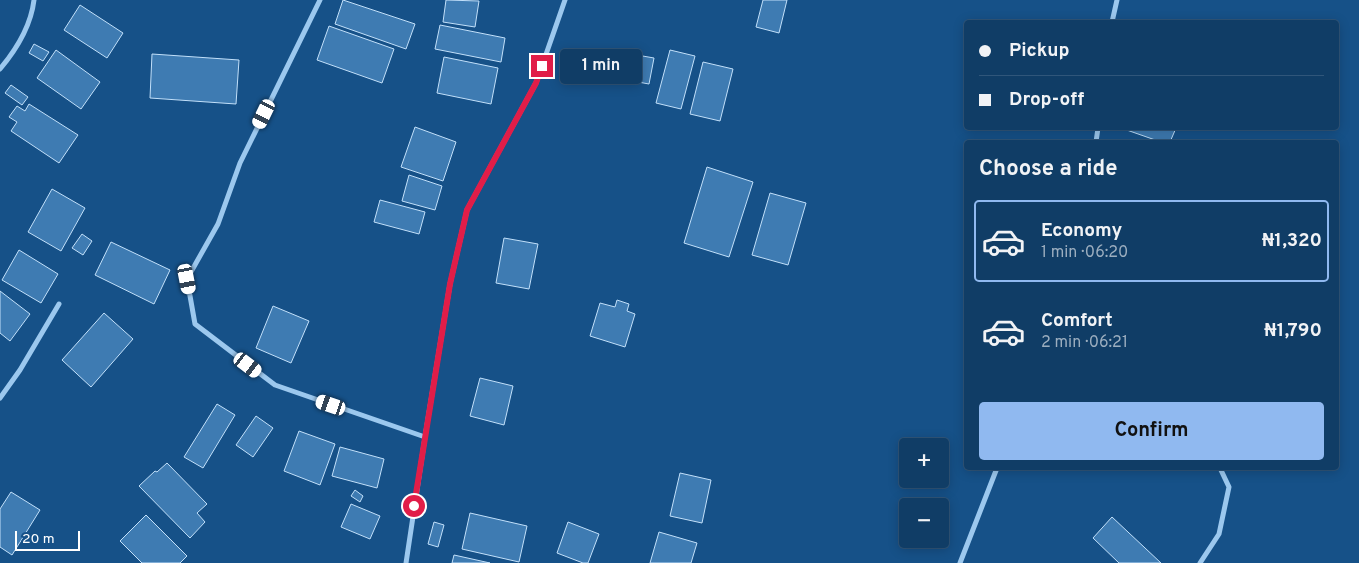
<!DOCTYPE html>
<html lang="en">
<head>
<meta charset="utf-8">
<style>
  body { margin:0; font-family:Overpass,sans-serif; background:#19446c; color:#f1f3f6; height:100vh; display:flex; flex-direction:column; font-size:19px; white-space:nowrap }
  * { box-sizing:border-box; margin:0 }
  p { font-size:16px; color:#9caebf }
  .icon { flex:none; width:28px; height:28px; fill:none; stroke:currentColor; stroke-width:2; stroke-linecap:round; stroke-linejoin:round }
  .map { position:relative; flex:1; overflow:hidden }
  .drawer { position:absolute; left:964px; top:140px; width:375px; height:330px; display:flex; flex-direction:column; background:#103d66; border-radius:5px; box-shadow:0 2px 12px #0003,0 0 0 1px #30567a }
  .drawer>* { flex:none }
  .guide { position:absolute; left:964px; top:20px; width:375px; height:110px; border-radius:5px; box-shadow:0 2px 12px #0003,0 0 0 1px #30567a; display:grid; align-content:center; height:110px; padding:0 15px; background:#103d66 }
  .buttons { position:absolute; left:899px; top:438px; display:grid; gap:10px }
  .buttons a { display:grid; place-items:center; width:50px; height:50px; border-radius:5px; background:#103d66; box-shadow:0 2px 12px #0003,0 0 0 1px #30567a; font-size:25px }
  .scale { position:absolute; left:15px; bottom:12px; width:65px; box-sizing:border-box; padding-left:5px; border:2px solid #fff; border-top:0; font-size:14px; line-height:18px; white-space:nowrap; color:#fff; -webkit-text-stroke:4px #165188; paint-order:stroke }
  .end { position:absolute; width:22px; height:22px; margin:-11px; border:6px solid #e11d48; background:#fff; box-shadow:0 0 0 2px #fff }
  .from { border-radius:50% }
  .bubble { position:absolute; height:35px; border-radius:5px; background:#103d66; box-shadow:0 2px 12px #0003,0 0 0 1px #30567a; font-size:16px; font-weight:700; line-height:35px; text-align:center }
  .car { position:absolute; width:15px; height:30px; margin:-15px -8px; border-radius:6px; box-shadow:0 0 4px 1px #0007; background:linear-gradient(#fff 24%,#345 0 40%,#fff 0 76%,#345 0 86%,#fff 0) }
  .guide b { display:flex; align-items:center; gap:18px; height:48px; font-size:19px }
  .guide b+b { border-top:1px solid #30567a }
  .guide i { width:12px; height:12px; background:#f1f3f6 }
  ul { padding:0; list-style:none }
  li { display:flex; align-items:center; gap:15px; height:82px; margin:0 10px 8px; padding:0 5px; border:2px solid transparent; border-radius:5px }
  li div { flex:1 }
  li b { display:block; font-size:19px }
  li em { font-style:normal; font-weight:700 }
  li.current { border-color:#90b9f0 }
  li>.icon { width:45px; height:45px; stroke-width:1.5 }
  h2 { padding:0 15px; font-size:22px; line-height:60px }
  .primary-button { display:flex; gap:10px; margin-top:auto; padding:10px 15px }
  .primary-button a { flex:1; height:58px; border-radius:5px; background:#90b9f0; color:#111; font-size:20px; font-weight:700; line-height:58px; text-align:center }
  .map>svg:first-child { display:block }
</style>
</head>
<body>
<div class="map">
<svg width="1359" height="563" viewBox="0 0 1359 563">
  <rect width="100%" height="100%" fill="#165188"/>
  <!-- building -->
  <path fill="#3e7bb2" stroke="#c2e0fa" d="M343,0L415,24L406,49L335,24Z
    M446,0L479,1L475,27L443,22Z
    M763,0H787L779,33L756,27Z
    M80,5L123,33L107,58L64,30Z
    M440,25L505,38L501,62L435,49Z
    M329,26L394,49L382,83L317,60Z
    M34,44L49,52L43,61L29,53Z
    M56,50L100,82L81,109L37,78Z
    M670,50L695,56L681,109L656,103Z
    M620,52L654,58L649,84L616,78Z
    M152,54L239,60L236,104L150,98Z
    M444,57L498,68L491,104L437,93Z
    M703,62L733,69L720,121L690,114Z
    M11,85L28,97L22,105L5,93Z
    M29,104L78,135L59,163L11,131L17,122L9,117L17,106L25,111Z
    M415,127L456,142L443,181L401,167Z
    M1121,128H1176L1170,142H1161Z
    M707,167L753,182L729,257L684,243Z
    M409,175L442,186L435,210L402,201Z
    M52,189L85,208L61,251L28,232Z
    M770,193L806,203L788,265L752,255Z
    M380,200L425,212L419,234L374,222Z
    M82,234L92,241L83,255L72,248Z
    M504,238L538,244L529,289L496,283Z
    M111,242L170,270L154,304L95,275Z
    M19,250L58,274L41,303L2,280Z
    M0,291L30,314L10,341L0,333Z
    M617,300L629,304L627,311L635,314L625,347L590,336L600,303L615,307Z
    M273,306L309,321L291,363L256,348Z
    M104,313L133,339L91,387L62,360Z
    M480,378L513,386L504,425L470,416Z
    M217,404L235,415L203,468L184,457Z
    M256,416L273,428L253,457L236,445Z
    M299,431L335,444L320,485L284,471Z
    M340,447L384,459L377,488L332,476Z
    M167,463L207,504L197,513L205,522L190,538L139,486L155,471L157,472Z
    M680,473L711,480L702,523L670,516Z
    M355,490L363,496L360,502L351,496Z
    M11,492L40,510L12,555L0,547V509Z
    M351,504L380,516L370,539L341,527Z
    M470,513L527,526L519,562L462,549Z
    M146,515L187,556L180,563H142L120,541Z
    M1112,517L1161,563H1119L1093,538Z
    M434,522L444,525L438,547L428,544Z
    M568,522L599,534L588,563H583L557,553Z
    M659,532L697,543L691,563H650Z
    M454,555L490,563H452Z"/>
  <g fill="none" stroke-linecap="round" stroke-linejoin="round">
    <!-- street -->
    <path stroke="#9cc8ee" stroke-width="5" d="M320,0L240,163L218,224L187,279L195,324L275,385L425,437
      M1112,22L1117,0
      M0,69C16,50 31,25 34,0
      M1096,142L1098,128
      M0,398L20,370L59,304
      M406,563L425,437L450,284L467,210L536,83L565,0
      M960,563L997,468
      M1200,563L1219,534L1229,487L1220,468"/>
  </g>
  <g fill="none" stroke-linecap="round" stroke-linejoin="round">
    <!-- route -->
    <path stroke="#e11d48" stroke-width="6" d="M414,506L450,284L467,210L536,83L542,66"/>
  </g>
</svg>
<div class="buttons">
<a>+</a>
<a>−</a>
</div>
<div class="scale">20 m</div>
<i class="end from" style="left:414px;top:506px"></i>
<i class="end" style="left:542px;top:66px"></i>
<div class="bubble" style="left:560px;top:49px;width:82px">1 min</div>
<i class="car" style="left:264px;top:114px;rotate:206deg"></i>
<i class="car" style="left:187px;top:279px;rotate:169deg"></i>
<i class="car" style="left:248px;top:365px;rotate:127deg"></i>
<i class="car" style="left:331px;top:405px;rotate:289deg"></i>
<div class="guide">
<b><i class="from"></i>Pickup</b>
<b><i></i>Drop-off</b>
</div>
<section class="drawer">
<h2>Choose a ride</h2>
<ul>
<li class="current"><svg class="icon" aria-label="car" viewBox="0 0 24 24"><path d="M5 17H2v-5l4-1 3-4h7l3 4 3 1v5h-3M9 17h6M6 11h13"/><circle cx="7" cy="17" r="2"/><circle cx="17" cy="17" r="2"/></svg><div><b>Economy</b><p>1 min · 06:20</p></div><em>₦1,320</em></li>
<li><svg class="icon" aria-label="car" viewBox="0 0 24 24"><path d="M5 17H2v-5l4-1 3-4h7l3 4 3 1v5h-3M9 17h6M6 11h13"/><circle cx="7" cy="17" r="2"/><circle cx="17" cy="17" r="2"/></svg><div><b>Comfort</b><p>2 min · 06:21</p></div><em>₦1,790</em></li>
</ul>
<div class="primary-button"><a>Confirm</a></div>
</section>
</div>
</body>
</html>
